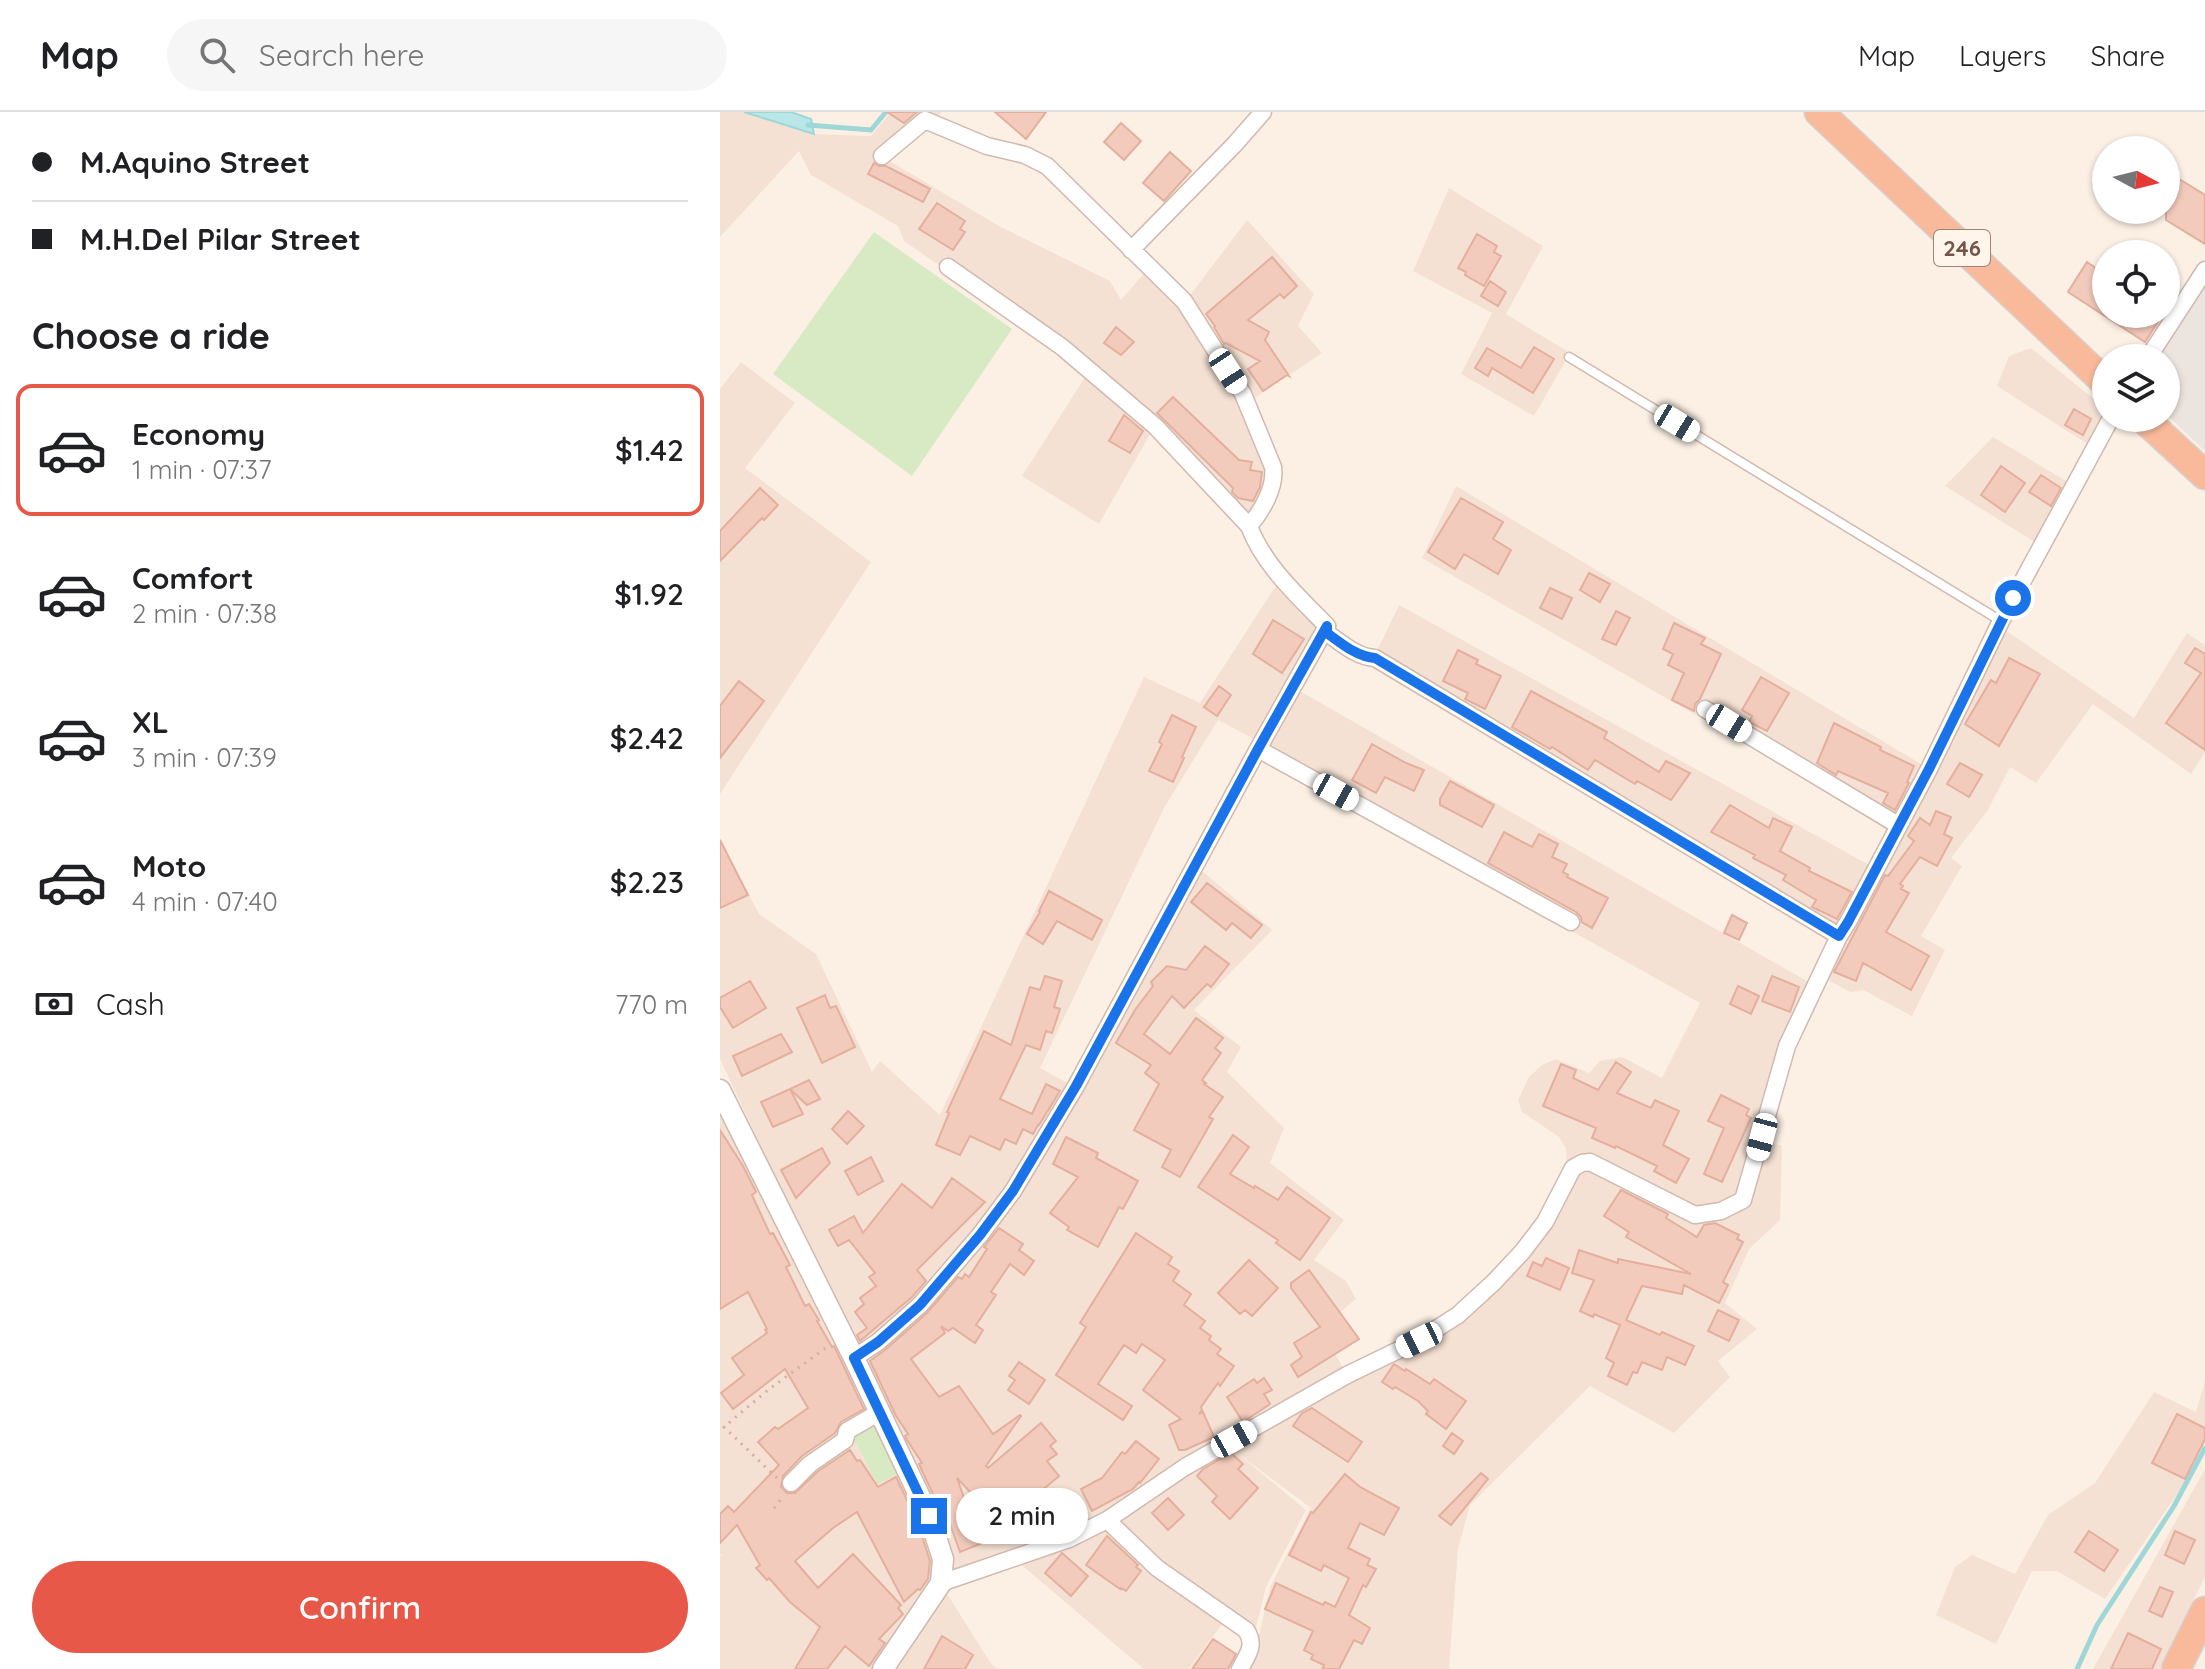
<!DOCTYPE html>
<html lang="en">
<head>
<meta charset="utf-8">
<style>
  body { margin:0; font-family:Quicksand,sans-serif; background:#f6f6f6; color:#202124; height:100vh; display:flex; flex-direction:column; font-size:30px; white-space:nowrap }
  * { box-sizing:border-box; margin:0 }
  p { font-size:26px; color:#757577 }
  .icon { flex:none; width:44px; height:44px; fill:none; stroke:currentColor; stroke-width:2; stroke-linecap:round; stroke-linejoin:round }
  .map { position:relative; flex:1; overflow:hidden }
  .drawer { display:flex; flex-direction:column; background:#fff; width:720px }
  .drawer>* { flex:none }
  .top-card { display:grid; align-content:center; height:176px; padding:0 32px; background:#fff }
  .needle { width:52px; rotate:97deg }
  .tools { position:absolute; left:1372px; top:24px; display:grid; gap:16px }
  .tools a { display:grid; place-items:center; width:88px; height:88px; border-radius:50%; background:#fff; box-shadow:0 2px 6px #0004; font-size:40px }
  .end { position:absolute; width:36px; height:36px; margin:-18px; border:10px solid #1a73e8; background:#fff; box-shadow:0 0 0 4px #fff }
  .from { border-radius:50% }
  .bubble { position:absolute; height:56px; border-radius:28px; background:#fff; box-shadow:0 2px 6px #0004; font-size:26px; font-weight:600; line-height:56px; text-align:center }
  .car { position:absolute; width:24px; height:48px; margin:-24px -12px; border-radius:10px; box-shadow:0 0 6px 2px #0007; background:linear-gradient(#fff 24%,#345 0 40%,#fff 0 76%,#345 0 86%,#fff 0) }
  .top-card b { display:flex; align-items:center; gap:28px; height:76px; font-size:30px }
  .top-card b+b { border-top:2px solid #e0e0e0 }
  .top-card i { width:20px; height:20px; background:#202124 }
  ul { padding:0; list-style:none }
  li { display:flex; align-items:center; gap:24px; height:132px; margin:0 16px 12px; padding:0 16px; border:4px solid transparent; border-radius:16px }
  li div { flex:1 }
  li b { display:block; font-size:30px }
  li em { font-style:normal; font-weight:600 }
  li.active { border-color:#e75849 }
  li>.icon { width:72px; height:72px; stroke-width:1.5 }
  h2 { padding:0 32px; font-size:36px; line-height:96px }
  .pay { display:flex; align-items:center; gap:20px; height:88px; padding:0 32px; font-size:30px }
  .pay p { margin-inline-start:auto }
  .action { display:flex; gap:16px; margin-top:auto; padding:16px 32px }
  .action a { flex:1; height:92px; border-radius:48px; background:#e75849; color:#fff; font-size:32px; font-weight:600; line-height:92px; text-align:center }
  header { display:flex; align-items:center; gap:48px; box-sizing:border-box; height:112px; padding:0 40px; background:#fff; border-bottom:2px solid #e0e0e0 }
  header strong { font-size:38px }
  nav { display:flex; gap:44px; margin-inline-start:auto; font-size:28px }
  .search { width:560px; height:72px; background:#f6f6f6; display:flex; align-items:center; gap:20px; box-sizing:border-box; padding:0 28px; border-radius:44px; color:#757577; font-size:30px }
  main { display:flex; flex:1; min-height:0 }
  .map>svg:first-child { display:block }
</style>
</head>
<body>
<header>
<strong>Map</strong>
<div class="search"><svg class="icon" aria-label="search" viewBox="0 0 24 24"><circle cx="10" cy="10" r="6"/><path d="M15 15l6 6"/></svg>Search here</div>
<nav><a>Map</a><a>Layers</a><a>Share</a></nav>
</header>
<main>
<section class="drawer">
<div class="top-card">
<b><i class="from"></i>M.Aquino Street</b>
<b><i></i>M.H.Del Pilar Street</b>
</div>
<h2>Choose a ride</h2>
<ul>
<li class="active"><svg class="icon" aria-label="car" viewBox="0 0 24 24"><path d="M5 17H2v-5l4-1 3-4h7l3 4 3 1v5h-3M9 17h6M6 11h13"/><circle cx="7" cy="17" r="2"/><circle cx="17" cy="17" r="2"/></svg><div><b>Economy</b><p>1 min · 07:37</p></div><em>$1.42</em></li>
<li><svg class="icon" aria-label="car" viewBox="0 0 24 24"><path d="M5 17H2v-5l4-1 3-4h7l3 4 3 1v5h-3M9 17h6M6 11h13"/><circle cx="7" cy="17" r="2"/><circle cx="17" cy="17" r="2"/></svg><div><b>Comfort</b><p>2 min · 07:38</p></div><em>$1.92</em></li>
<li><svg class="icon" aria-label="car" viewBox="0 0 24 24"><path d="M5 17H2v-5l4-1 3-4h7l3 4 3 1v5h-3M9 17h6M6 11h13"/><circle cx="7" cy="17" r="2"/><circle cx="17" cy="17" r="2"/></svg><div><b>XL</b><p>3 min · 07:39</p></div><em>$2.42</em></li>
<li><svg class="icon" aria-label="car" viewBox="0 0 24 24"><path d="M5 17H2v-5l4-1 3-4h7l3 4 3 1v5h-3M9 17h6M6 11h13"/><circle cx="7" cy="17" r="2"/><circle cx="17" cy="17" r="2"/></svg><div><b>Moto</b><p>4 min · 07:40</p></div><em>$2.23</em></li>
</ul>
<div class="pay"><svg class="icon" aria-label="cash" viewBox="0 0 24 24"><path d="M3 7h18v10H3z"/><circle cx="12" cy="12" r="2"/></svg>Cash<p>770 m</p></div>
<div class="action"><a>Confirm</a></div>
</section>
<div class="map">
<svg width="1485" height="1557" viewBox="0 0 1485 1557">
  <rect width="100%" height="100%" fill="#fcf0e5"/>
  <!-- residential -->
  <path fill="#f4e1d3" d="M0,0H24L94,22L151,24L171,0H221L213,14L168,48L279,114L390,169L401,188L426,159L460,193L519,285L550,357L532,406L456,329L243,170L184,129L178,114L91,63L79,39L0,125Z
    M729,76L823,134L786,202L850,241L814,304L741,262L772,201L693,159Z
    M527,108L594,182L578,214L602,241L530,289L468,186Z
    M1311,236L1386,297V306L1372,335L1277,274L1289,244Z
    M21,250L75,291L25,356L151,450L0,682V277Z
    M367,262L433,317L379,412L302,364Z
    M1273,325L1351,372L1318,432L1225,374Z
    M736,374L1206,655L1179,708L984,596L979,605L702,446Z
    M559,469L602,513L536,628L498,608L444,696L320,956L351,973L315,1040L198,1191L138,1241L0,947V726L39,802L96,842L152,960L160,949L220,1003L424,565L480,591Z
    M679,493L1153,755L1120,815L655,543Z
    M1285,518L1414,606L1467,521L1485,533V640L1471,662L1373,592L1316,671L1290,655L1268,698L1231,746L1242,754L1201,824L1225,838L1192,904L1143,878L1130,880L1104,866Z
    M578,578L1092,872L1020,1085L976,1098L869,1044L847,1056L846,1037L839,1025L802,1000L798,988L809,965L822,953L836,947L869,961L880,949L902,945L942,966L980,891L541,645Z
    M481,758L552,818L474,898L521,935L507,960L564,1016L550,1051L624,1108L594,1148L626,1169L636,1187L600,1217L625,1259L386,1406L230,1464L141,1253L262,1125Z
    M0,996L113,1231L122,1233L217,1447L215,1468L157,1557H0V1444L2,1443L0,1442Z
    M1045,1029L1062,1034L1060,1108L1029,1137L1005,1191L1037,1217L998,1249L1010,1265L954,1321L870,1274L750,1393L738,1437L729,1557H525L538,1528L550,1475L591,1396L517,1341L586,1398L546,1475L534,1523L440,1453L395,1408L508,1333L516,1341V1333L740,1208L852,1066L863,1055L975,1107L1027,1092Z
    M1485,1269V1330L1460,1378L1385,1487L1337,1459H1312L1276,1532L1216,1503L1235,1455L1252,1443L1295,1462L1328,1403L1375,1371L1434,1280L1476,1300Z
    M1485,1357V1465L1439,1557H1373Z
    M387,1413L505,1508L469,1557H424L297,1449Z
    M224,1477L272,1553L278,1557H173Z"/>
  <!-- industrial -->
  <path fill="#ece4df" d="M1485,171V339L1446,302V246H1436Z"/>
  <!-- green -->
  <path fill="#d8eac3" d="M154,120L292,217L192,364L53,262Z
    M157,1305L184,1358L157,1372L130,1318Z"/>
  <!-- water -->
  <path fill="#b9e6e6" stroke="#9fd7d8" stroke-width="2" d="M24,0H71L91,7L94,22Z"/>
  <g fill="none" stroke-linecap="round" stroke-linejoin="round">
    <!-- stream -->
    <path stroke="#9fd7d8" stroke-width="5" d="M88,13L151,18L166,0
      M1357,1557L1377,1513L1454,1394L1485,1336"/>
  </g>
  <!-- building -->
  <path fill="#f2cbbc" stroke="#e5af9d" stroke-width="2" d="M167,0H197L184,11Z
    M275,0H326L306,27Z
    M401,11L421,29L404,48L384,30Z
    M450,40L471,59L444,89L423,71Z
    M154,51L159,54H166L210,77L203,90L148,62Z
    M1446,59L1485,83V132L1446,108Z
    M217,91L245,109L240,117L245,120L233,138L199,117Z
    M757,122L777,134L774,140L781,144L764,174L745,163L746,160L738,156Z
    M552,145L577,174L564,186L560,182L528,208L549,220L545,228L569,264L567,263L543,279L528,257L540,249L506,231L504,232L494,215L495,214L486,202Z
    M1367,150L1386,163V202H1443L1425,230L1348,180Z
    M770,169L786,180L778,194L761,184Z
    M396,215L414,230L401,243L384,231Z
    M814,235L834,247L813,281L772,256L768,264L755,256L767,236L801,256Z
    M453,285L519,348L532,350L530,358L542,360L540,375L533,389L518,386L512,380L513,376L437,301Z
    M1354,297L1371,307L1363,323L1345,313Z
    M404,303L423,319L410,341L389,329Z
    M1281,354L1305,371L1285,400L1261,383Z
    M1321,363L1341,376L1331,394L1309,380Z
    M40,376L58,393L44,408L42,406L0,449V419Z
    M741,386L783,410L773,427L791,438L778,462L744,442L735,457L708,440Z
    M869,461L890,472L880,490L860,478Z
    M830,476L852,486L842,507L820,496Z
    M896,499L910,506L896,533L882,527Z
    M553,508L584,527L562,561L533,542Z
    M954,511L985,526L981,532L1001,542L980,587L975,592L974,599L952,588L964,561L948,553L953,542L943,537Z
    M1475,536L1485,542V638L1446,611L1481,561L1465,551Z
    M738,538L758,548L756,552L781,564L765,597L745,587L748,581L723,569Z
    M1289,546L1320,562L1279,634L1245,612L1271,568L1276,571Z
    M1041,565L1069,581L1047,619L1029,610L1032,604L1022,598Z
    M19,569L44,589L0,646V594Z
    M499,574L511,583L497,604L484,595Z
    M811,579L887,620L884,626L939,660L946,649L970,661L951,688L917,669L915,672L875,648L868,658L832,635L830,637L792,615Z
    M452,603L476,615L462,645L464,646L453,670L429,659L442,632L439,630Z
    M1114,611L1161,635L1160,638L1194,654L1187,670L1189,671L1175,698L1163,691L1168,681L1118,659L1116,663L1097,651Z
    M652,632L686,651L704,658L694,679L665,665L656,681L632,668Z
    M1240,651L1262,663L1249,685L1227,672Z
    M730,669L774,693L762,715L720,693V687Z
    M1010,693L1049,716L1053,706L1072,715L1060,739L1090,756L1089,759L1132,780L1117,807L1092,795L1096,788L1063,768L1066,763L1033,746L1035,743L991,720Z
    M1216,699L1231,705L1224,722L1232,726L1217,754L1200,745L1180,772L1183,774L1181,777L1189,781L1166,820L1209,844L1191,878L1143,851L1136,869L1114,860L1165,763L1168,764L1194,729L1188,724L1200,706L1210,713Z
    M784,720L812,735L819,722L838,732L832,745L847,752L843,760L848,763L847,765L888,786L872,816L862,810L861,805L856,800L768,751Z
    M0,728L28,783L0,796Z
    M487,771L542,813L531,826L512,811L506,818L471,790Z
    M329,779L382,808L372,828L337,809L323,832L307,822L320,800L319,799Z
    M1012,803L1027,811L1019,828L1004,821Z
    M485,834L509,852L491,875L487,872L464,896L452,884L424,922L450,942L476,906L503,926L495,936L501,941L482,968L486,971L484,972L503,985L489,1005L493,1007L460,1065L442,1055L451,1038L414,1018L439,972L425,961L431,953L396,931L415,898L433,874L431,870L447,854L466,858Z
    M325,864L342,869L334,895L340,897L332,921L326,919L320,938L306,933L280,987L312,1002L326,972L340,979L319,1013H318L313,1022L303,1017L296,1032L285,1027L280,1038L250,1024L240,1043L216,1033L229,1001L227,1000L264,919L291,933L310,875L320,878Z
    M1052,864L1079,875L1070,900L1042,889Z
    M30,869L46,896L13,916L0,895V886Z
    M1018,874L1039,884L1031,902L1010,892Z
    M105,883L110,896L116,894L135,935L102,951L77,896Z
    M61,922L72,940L22,964L13,944Z
    M896,950L911,960L897,981L931,996L935,988L959,999L943,1033L969,1047L956,1071L934,1059L937,1054L896,1034L895,1036L872,1026L876,1016L823,994L841,952L856,958L853,966L878,978Z
    M89,968L100,987L87,993L70,977Z
    M70,977L83,1002L53,1015L41,990Z
    M1001,983L1029,997L1026,1003L1031,1006L1002,1070L984,1062L1004,1016L988,1009Z
    M128,999L144,1014L127,1032L112,1017Z
    M0,1018L23,1054L36,1080L32,1083L50,1122L53,1121L70,1153L66,1155L85,1194L89,1192L99,1208L97,1209L112,1235L114,1234L144,1297L121,1310L115,1321L82,1344L63,1364L61,1375L67,1381H75L97,1360L130,1338L137,1349L140,1348L158,1375L176,1365L197,1409L210,1449L208,1467L200,1478L198,1477L184,1490L137,1400L113,1416L75,1449L98,1476L133,1442L181,1493L178,1496L183,1502L159,1527L165,1531L149,1554L125,1534L107,1557H75L100,1515L70,1490L49,1466L47,1468L36,1456L40,1453L17,1413L0,1431V1402L8,1394L14,1400L59,1353L38,1330L55,1315L58,1317L88,1296L65,1257L13,1297L1,1281L24,1263L12,1246L47,1221L45,1218L47,1217L28,1180L0,1197Z
    M513,1023L529,1035L510,1062L534,1076L535,1074L558,1088L567,1075L610,1106L580,1148L556,1131L558,1128L478,1075Z
    M346,1025L378,1041L376,1046L418,1069L403,1097L399,1095L378,1135L347,1118L349,1115L330,1101L358,1065L333,1052Z
    M102,1036L110,1051L76,1086L61,1058Z
    M151,1045L163,1069L138,1083L125,1059Z
    M232,1066L265,1090L197,1158L206,1169L192,1185L140,1229L137,1223L147,1216L135,1200L144,1192L140,1186L156,1174L149,1165L155,1161L129,1128L118,1134L109,1118L134,1104L143,1121L182,1072L212,1096Z
    M901,1078L948,1102L946,1106L977,1125L984,1113L995,1111L1019,1123L1017,1127L1023,1130L1003,1170L1008,1173L999,1191L964,1173L962,1182L922,1174L906,1208L940,1223L942,1220L974,1234L965,1253L947,1245L942,1258L922,1250L917,1261L913,1260L907,1273L888,1264L894,1251L886,1246L900,1213L874,1202L873,1205L860,1199L874,1168L852,1161L859,1138L898,1151V1147L971,1162L906,1125L909,1120L884,1104Z
    M279,1116L303,1132L299,1138L314,1149L304,1163L290,1152L271,1180L276,1183L256,1213L263,1218L255,1231L233,1216L228,1219L221,1214L225,1221L191,1247L219,1285L239,1274L273,1322L300,1303L301,1304L266,1354L268,1356L321,1311L336,1329L330,1334L337,1342L327,1349L339,1364L320,1380L331,1392L294,1427L237,1366L260,1432L240,1440L220,1384L219,1395L199,1352L202,1351L187,1328L185,1324L188,1322L176,1304L150,1249L165,1238L207,1201L238,1165L242,1167L245,1162L249,1165L267,1137L264,1135Z
    M416,1121L452,1145L448,1152L459,1159L453,1169L471,1182L464,1193L485,1209L480,1216L491,1224L489,1228L501,1237L497,1242L514,1254L500,1274L498,1271L481,1295L482,1298L479,1302L483,1300L494,1325L465,1338H459L449,1313L461,1307L423,1278L445,1248L422,1232L416,1241L404,1233L378,1272L412,1294L403,1308L336,1263L366,1215L360,1211Z
    M826,1146L849,1156L840,1178L807,1164L813,1150L822,1154Z
    M529,1148L558,1176L532,1204L525,1198L520,1202L498,1181Z
    M589,1158L639,1227L578,1265L571,1253L582,1245L574,1231L600,1215L571,1176V1171Z
    M998,1198L1019,1208L1009,1229L988,1219Z
    M299,1250L325,1268L309,1292L288,1278L295,1268L289,1264Z
    M674,1252L685,1259L686,1257L710,1272L714,1267L746,1289L726,1317L706,1302L708,1299L698,1289L675,1275L673,1277L662,1270Z
    M544,1266L552,1278L544,1282L550,1292L523,1310L507,1285L534,1267L537,1271Z
    M592,1296L642,1330L628,1350L573,1314L582,1301Z
    M1457,1302L1485,1316V1327L1465,1367L1432,1351Z
    M732,1321L743,1329L734,1342L723,1334Z
    M416,1329L439,1347L420,1371L419,1370L413,1377L372,1399L361,1377L382,1366L402,1340L405,1342Z
    M511,1341L523,1352L518,1357L538,1376L510,1407L492,1390L497,1384L477,1364L483,1357Z
    M761,1361L768,1367L731,1413L719,1404Z
    M625,1362L640,1375L679,1396L664,1423L640,1411L628,1436L650,1447L647,1453L656,1457L646,1475L643,1473L629,1503L650,1516L642,1532L634,1528L619,1557H602L604,1553L591,1547L593,1543L584,1538L593,1519L545,1497L556,1471L603,1493L605,1490L615,1495L629,1466L604,1453L601,1459L569,1443L591,1400L593,1401Z
    M448,1386L464,1403L448,1418L432,1401Z
    M1369,1419L1398,1438L1384,1459L1355,1440Z
    M1455,1419L1475,1428L1464,1452L1445,1443Z
    M387,1424L418,1453L416,1455L421,1459L406,1479L401,1476L400,1477L366,1453Z
    M342,1441L368,1464L351,1484L325,1461Z
    M1440,1475L1453,1480L1442,1505L1429,1499Z
    M1408,1521L1441,1537L1432,1557H1391Z
    M222,1524L253,1543L245,1557H204Z
    M493,1527L516,1542L508,1557H472Z"/>
  <g fill="none" stroke-linecap="round" stroke-linejoin="round">
    <!-- service casing -->
    <g stroke="#d0b9ae" stroke-width="11">
      <path id="service" d="M849,245L1281,509"/>
    </g>
    <!-- minor casing -->
    <g stroke="#d0b9ae" stroke-width="19">
      <path id="minor" d="M162,44L205,8L267,34L305,43L327,54L464,189L523,282L553,355C556,375 542,399 529,414
        M411,138L514,33L543,0
        M1428,246L1485,158
        M607,514V521C621,531 637,545 655,546L1119,824
        M985,597L1178,713
        M538,637L851,810
        M134,1246L158,1230L200,1193L260,1123L293,1079L356,974L538,637L607,514C578,484 544,454 529,414L435,314L342,235L228,155
        M71,1371L90,1352L125,1328L127,1319L160,1300
        M387,1408L437,1456L526,1518C536,1533 528,1542 520,1557
        M221,1471L349,1427L387,1408L465,1355L627,1263L699,1228L738,1203L774,1170L803,1139L825,1110L853,1056L862,1051L870,1050L975,1103L1001,1099L1023,1088L1067,934L1119,824L1128,810L1209,657L1281,509L1391,306"/>
    </g>
    <!-- tertiary casing -->
    <g stroke="#d0b9ae" stroke-width="23">
      <path id="tertiary" d="M0,978L134,1246L209,1404L223,1447L221,1471L163,1557"/>
    </g>
    <!-- trunk casing -->
    <g stroke="#d9cfcc" stroke-width="31">
      <path id="trunk" d="M1099,0L1386,271
        M1423,306L1485,363
        M1456,1557L1485,1499"/>
    </g>
    <!-- path -->
    <path stroke="#d7ae9f" stroke-width="3" stroke-dasharray="2 6" stroke-linecap="butt" d="M57,1366L4,1315L48,1278L107,1235
      M54,1396L62,1386"/>
    <!-- service -->
    <use href="#service" stroke="#fff" stroke-width="8"/>
    <!-- minor -->
    <use href="#minor" stroke="#fff" stroke-width="16"/>
    <!-- tertiary -->
    <use href="#tertiary" stroke="#fff" stroke-width="20"/>
    <!-- trunk -->
    <use href="#trunk" stroke="#f9ba9c" stroke-width="28"/>
  </g>
  <g fill="none" stroke-linecap="round" stroke-linejoin="round">
    <!-- route -->
    <path stroke="#1a73e8" stroke-width="10" d="M209,1404L134,1246L158,1230L200,1193L260,1123L293,1079L356,974L538,637L607,514V521C621,531 637,545 655,546L1119,824L1128,810L1209,657L1293,486"/>
  </g>
  <g text-anchor="middle" stroke-width="7" stroke-linejoin="round" paint-order="stroke">
    <!-- shield labels -->
    <rect fill="#fff5eb" stroke="#9f847a" stroke-width="2" x="1214" y="118" width="56" height="36" rx="6"/>
    <g font-size="22" font-weight="bold" fill="#76544a">
      <text x="1242" y="144">246</text>
    </g>
  </g>
</svg>
<div class="tools">
<a><svg class="needle" viewBox="-14 -14 28 28"><path d="M0-13l5 13h-10z" fill="#e53935"/><path d="M0 13l5-13h-10z" fill="#757577"/></svg></a>
<a><svg class="icon" aria-label="locate" viewBox="0 0 24 24"><circle cx="12" cy="12" r="6"/><path d="M12 2v4M12 18v4M2 12h4M18 12h4"/></svg></a>
<a><svg class="icon" aria-label="layers" viewBox="0 0 24 24"><path d="M12 4l9 5-9 5-9-5zM3 14l9 5 9-5"/></svg></a>
</div>
<i class="end from" style="left:1293px;top:486px"></i>
<i class="end" style="left:209px;top:1404px"></i>
<div class="bubble" style="left:236px;top:1376px;width:132px">2 min</div>
<i class="car" style="left:508px;top:259px;rotate:147deg"></i>
<i class="car" style="left:957px;top:311px;rotate:121deg"></i>
<i class="car" style="left:1009px;top:611px;rotate:121deg"></i>
<i class="car" style="left:616px;top:680px;rotate:119deg"></i>
<i class="car" style="left:1042px;top:1025px;rotate:195deg"></i>
<i class="car" style="left:699px;top:1228px;rotate:244deg"></i>
<i class="car" style="left:514px;top:1327px;rotate:61deg"></i>
</div>
</main>
</body>
</html>
